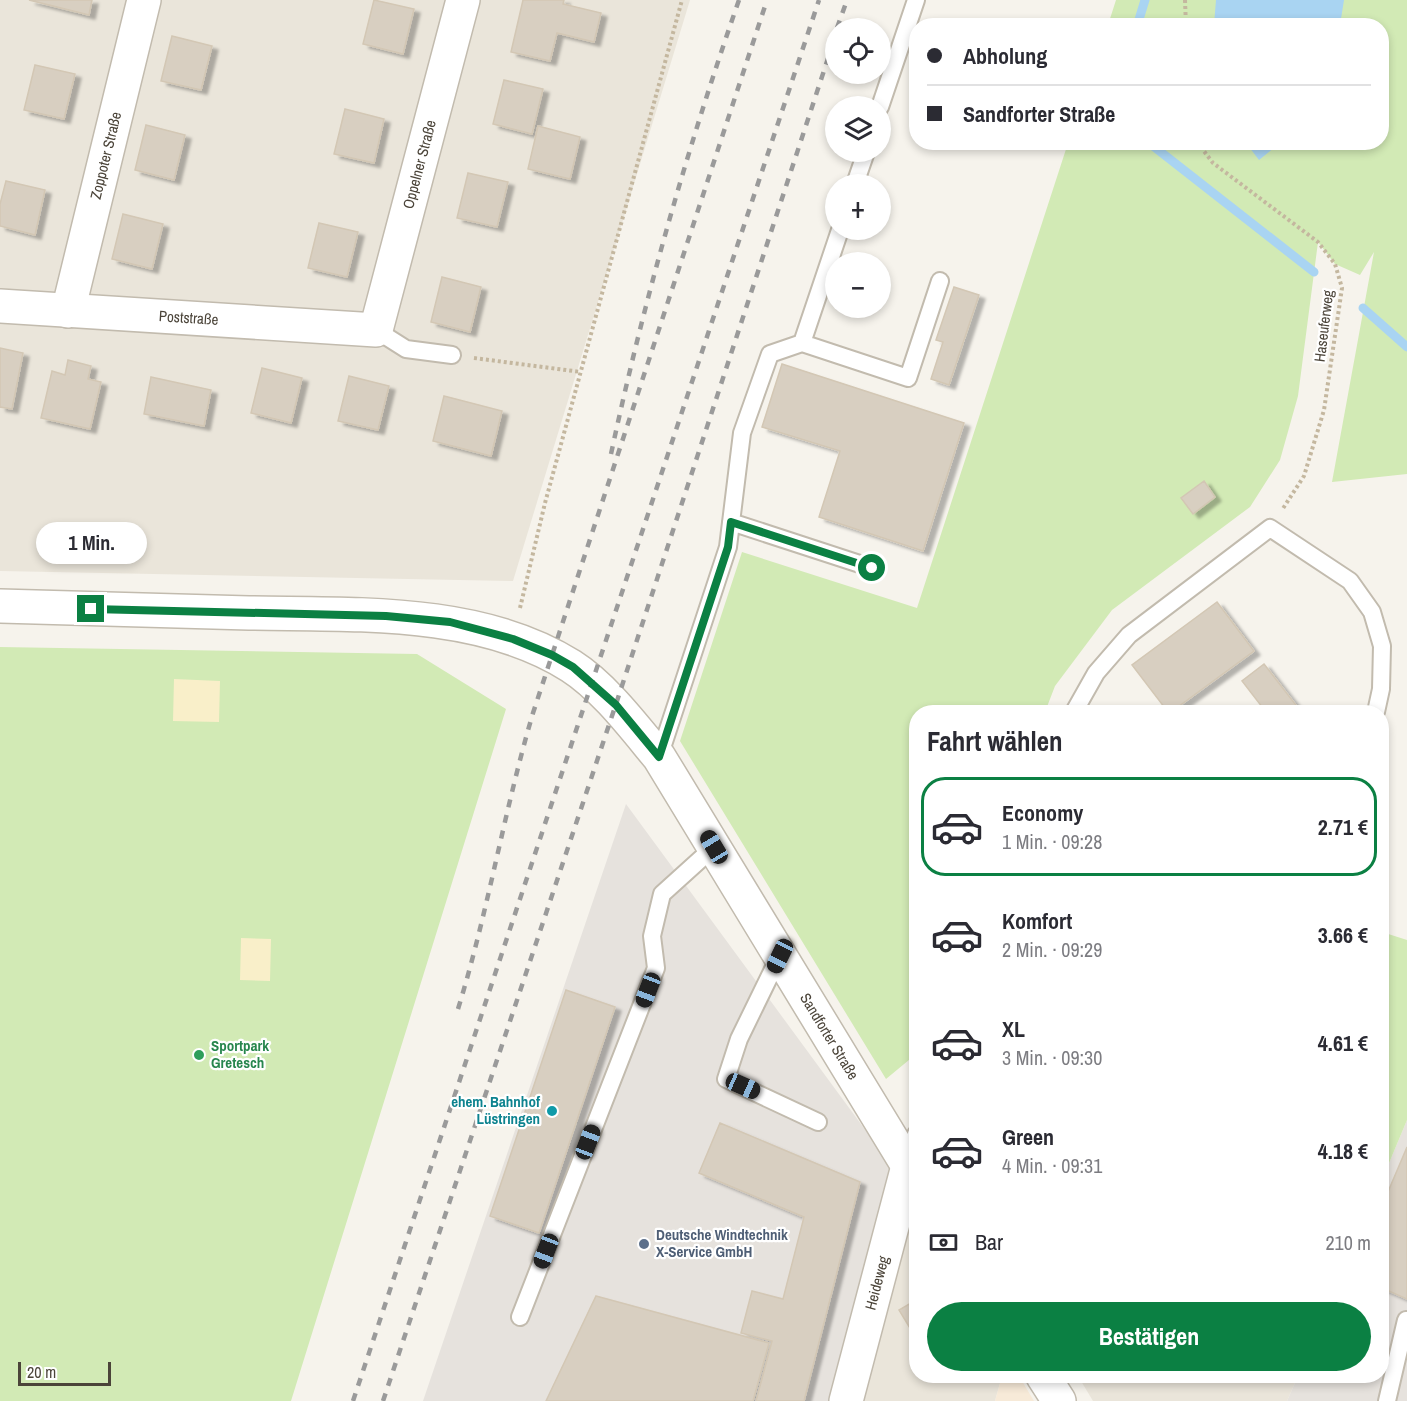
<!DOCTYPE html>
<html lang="de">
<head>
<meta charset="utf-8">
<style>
  body { margin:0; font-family:"Archivo Narrow",sans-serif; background:#f7f7f7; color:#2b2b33; height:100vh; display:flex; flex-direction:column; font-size:22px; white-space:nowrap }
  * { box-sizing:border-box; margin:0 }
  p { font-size:20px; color:#7c7c81 }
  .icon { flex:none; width:33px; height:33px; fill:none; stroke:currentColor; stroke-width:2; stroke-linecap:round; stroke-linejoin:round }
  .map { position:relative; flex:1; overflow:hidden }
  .side { position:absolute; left:909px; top:705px; width:480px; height:678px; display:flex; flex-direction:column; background:#fff; border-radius:24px; box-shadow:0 3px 9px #0003 }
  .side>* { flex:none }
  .guide { position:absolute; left:909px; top:18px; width:480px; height:132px; border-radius:24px; box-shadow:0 3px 9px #0003; display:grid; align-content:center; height:132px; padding:0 18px; background:#fff }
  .controls { position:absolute; left:825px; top:18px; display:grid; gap:12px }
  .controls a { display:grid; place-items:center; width:66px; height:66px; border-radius:50%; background:#fff; box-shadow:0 3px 9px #0003; font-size:30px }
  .scale { position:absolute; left:18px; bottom:15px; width:93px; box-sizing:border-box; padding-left:6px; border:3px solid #4b4439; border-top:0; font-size:16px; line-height:21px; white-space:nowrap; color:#4b4439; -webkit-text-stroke:4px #fff; paint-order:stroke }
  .end { position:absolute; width:27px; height:27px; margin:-14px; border:8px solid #0b8043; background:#fff; box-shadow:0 0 0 3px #fff }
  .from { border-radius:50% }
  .bubble { position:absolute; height:42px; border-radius:21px; background:#fff; box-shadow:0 3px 9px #0003; font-size:20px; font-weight:700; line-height:42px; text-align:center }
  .car { position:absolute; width:18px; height:36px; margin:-18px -9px; border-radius:8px; box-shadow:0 0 4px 2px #0007; background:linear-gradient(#222 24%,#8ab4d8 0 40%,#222 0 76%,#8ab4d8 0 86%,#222 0) }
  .guide b { display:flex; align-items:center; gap:21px; height:57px; font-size:22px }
  .guide b+b { border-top:2px solid #e1e1e2 }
  .guide i { width:15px; height:15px; background:#2b2b33 }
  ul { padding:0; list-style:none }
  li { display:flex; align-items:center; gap:18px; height:99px; margin:0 12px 9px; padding:0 6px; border:3px solid transparent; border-radius:24px }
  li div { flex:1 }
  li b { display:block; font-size:22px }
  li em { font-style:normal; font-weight:700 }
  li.active { border-color:#0b8043 }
  li>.icon { width:54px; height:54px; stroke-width:1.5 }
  h2 { padding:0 18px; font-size:27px; line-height:72px }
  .pay { display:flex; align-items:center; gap:15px; height:66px; padding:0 18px; font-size:22px }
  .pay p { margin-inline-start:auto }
  .cta { display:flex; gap:12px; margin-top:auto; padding:12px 18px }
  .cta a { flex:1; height:69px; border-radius:36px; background:#0b8043; color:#fff; font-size:24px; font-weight:700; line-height:69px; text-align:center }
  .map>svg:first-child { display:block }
</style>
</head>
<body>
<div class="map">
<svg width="1407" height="1401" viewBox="0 0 1407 1401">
  <defs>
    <filter id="shadow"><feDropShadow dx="6" dy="4" stdDeviation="1.5" flood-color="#0004"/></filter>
  </defs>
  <rect width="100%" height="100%" fill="#f6f3ec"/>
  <!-- residential -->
  <path fill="#eae5da" d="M0,0H690L513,581L0,571Z
    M913,1195L916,1200V1376H1002L995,1401H860Z
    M1078,1376H1298L1287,1401H1093Z"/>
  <!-- commercial -->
  <path fill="#f7ead8" d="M1002,1376H1019L1034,1401H995Z"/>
  <!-- industrial -->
  <path fill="#e6e2dd" d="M626,804L913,1195L860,1401H423Z
    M1407,1120V1401H1287L1298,1376H1382V1180Z"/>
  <!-- green -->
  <path fill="#d2eab5" d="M1116,0H1407V474L1332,482L1374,252L1360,275L1335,264L1318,242L1298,396L1280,460L1250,507L1112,610L1055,686L1045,712H916V1050L915,1055L886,1079L680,741L742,552L917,608L1068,143L1382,142V26L1108,25Z
    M0,647L417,654L506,709L291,1401H0Z
    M1382,932L1407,940V1120L1382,1180Z"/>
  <!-- sand -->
  <path fill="#f9efc9" d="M174,679L220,681L219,722L173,721Z
    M241,938L271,939L270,981L240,980Z"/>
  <!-- water -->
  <path fill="#a9d4f2" d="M1216,0H1344L1340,25H1214Z
    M1246,143H1280L1259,160Z"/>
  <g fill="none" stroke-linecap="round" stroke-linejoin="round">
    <!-- stream -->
    <path stroke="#a9d4f2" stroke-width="9" d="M1137,26L1145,0
      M1148,142L1314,272
      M1363,308L1407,347"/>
  </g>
  <!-- building -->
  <path fill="#d8cfc1" stroke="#d3c7b4" stroke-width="1.5" filter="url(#shadow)" d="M29,0H92L89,15Z
    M374,0L414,9L403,54L363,44Z
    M523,0H564L563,4L601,13L594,42L557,33L550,61L511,52Z
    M172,36L212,46L201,90L161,81Z
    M35,65L75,74L64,119L24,110Z
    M504,80L543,89L532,134L493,124Z
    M345,109L384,119L374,163L334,154Z
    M146,125L185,135L174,180L135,170Z
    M538,126L580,137L570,179L528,169Z
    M468,173L508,182L497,227L457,218Z
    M6,181L45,190L35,235L0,226V204Z
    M123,214L163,224L152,269L112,259Z
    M319,223L358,232L347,277L308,268Z
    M442,277L481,287L470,332L431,322Z
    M954,287L979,295L949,385L931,379L943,342L936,340Z
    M0,348L23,353L12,409L0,407Z
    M68,360L91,366L88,379L101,382L90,429L41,418L52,371L65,375Z
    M782,364L964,423L923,551L819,517L840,451L762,427Z
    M262,368L302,378L291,423L251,413Z
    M349,376L389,386L378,430L338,421Z
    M151,377L211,390L204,426L144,414Z
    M444,396L502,411L491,456L433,441Z
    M1204,481L1215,497L1193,514L1181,498Z
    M1217,602L1254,651L1171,712H1168L1132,665Z
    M1264,664L1299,709L1295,712H1266L1242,681Z
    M566,990L615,1007L539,1233L490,1216Z
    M720,1123L860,1182L804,1401H756L772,1341L741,1333L752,1291L783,1299L804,1217L699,1173Z
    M1407,1147V1299L1382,1288V1206Z
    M596,1296L769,1343L753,1401H546Z
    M916,1300V1338L899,1310Z"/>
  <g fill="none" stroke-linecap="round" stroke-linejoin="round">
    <!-- service casing -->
    <g stroke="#c2bbae" stroke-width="20">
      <path id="service" d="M880,107L916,0
        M855,184L866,152
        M376,330L406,349L452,355
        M802,343L840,230
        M731,522L872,568
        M1074,712L1096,673L1129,635L1270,528L1350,581L1372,612L1382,646L1381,689L1376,712
        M659,757L728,547L742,433L770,354L802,343L908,378L940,281
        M780,955L739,1039L726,1079L818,1122
        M908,1165L916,1134
        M520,1317L656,968L652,936L662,894L714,847
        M1387,1401L1406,1320"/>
    </g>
    <!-- minor casing -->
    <g stroke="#c2bbae" stroke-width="36">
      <g id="minor">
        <path id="s1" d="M0,306L376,330L463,0"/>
        <path id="s2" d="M68,311L144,0"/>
        <path id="s3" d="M846,1401L908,1166"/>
      </g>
    </g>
    <!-- tertiary casing -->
    <g stroke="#c2bbae" stroke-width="36">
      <g id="tertiary">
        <path id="s4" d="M0,606C83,608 166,611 249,613C353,615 480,608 571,666C604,687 634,727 659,757L916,1179"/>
        <path d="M1043,1376L1059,1401"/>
      </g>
    </g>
    <!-- path -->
    <path stroke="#c4b79f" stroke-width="4" stroke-dasharray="3 3" stroke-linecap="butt" d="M1185,0L1186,26
      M1197,142L1213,163L1318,242L1335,264L1342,288L1324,410L1304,476L1282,510
      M474,358L581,372
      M520,608L545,503L682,0"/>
    <!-- service -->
    <use href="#service" stroke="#fff" stroke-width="16"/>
    <!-- minor -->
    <use href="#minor" stroke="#fff" stroke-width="33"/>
    <!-- tertiary -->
    <use href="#tertiary" stroke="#fff" stroke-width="33"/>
    <!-- rail -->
    <path stroke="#9a9a9a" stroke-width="4.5" stroke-dasharray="8 8" stroke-linecap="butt" d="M837,28L847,0
      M611,454C644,300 687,149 739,0
      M458,1009C488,912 504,811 533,713L767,0
      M353,1401L819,0
      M383,1401L616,704L836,34"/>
  </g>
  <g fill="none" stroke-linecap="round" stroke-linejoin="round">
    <!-- route -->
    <path stroke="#0b8043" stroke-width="8" d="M91,609L386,616L450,622L513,639L552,655L573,667L616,705L659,757L728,547L731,522L872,568"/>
  </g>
  <!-- markers -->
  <circle fill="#2e9e5b" stroke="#fff" stroke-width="2" cx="199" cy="1055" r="6"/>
  <circle fill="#0f9aa8" stroke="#fff" stroke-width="2" cx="552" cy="1111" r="6"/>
  <circle fill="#5c6f8a" stroke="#fff" stroke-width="2" cx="644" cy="1244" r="6"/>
  <g text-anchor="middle" stroke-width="4.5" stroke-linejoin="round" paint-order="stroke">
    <!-- street labels -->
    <g font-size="15" fill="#4b4439" stroke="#fff">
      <text dy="5" stroke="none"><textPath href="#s2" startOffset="160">Zoppoter Straße</textPath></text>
      <text dy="5" stroke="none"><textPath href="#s1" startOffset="548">Oppelner Straße</textPath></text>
      <text dy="5" stroke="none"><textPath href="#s1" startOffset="189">Poststraße</textPath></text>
      <text transform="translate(1324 326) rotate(-83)" y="5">Haseuferweg</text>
      <text dy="5" stroke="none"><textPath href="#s4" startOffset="1034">Sandforter Straße</textPath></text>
      <text dy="5" stroke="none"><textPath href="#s3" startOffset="122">Heideweg</textPath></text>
    </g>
    <!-- leisure labels -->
    <g font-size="15" font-weight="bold" fill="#27864d" stroke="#fff" text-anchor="start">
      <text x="211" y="1051">Sportpark<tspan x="211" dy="17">Gretesch</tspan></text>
    </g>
    <!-- culture labels -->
    <g font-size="15" font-weight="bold" fill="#0d838f" stroke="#fff" text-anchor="end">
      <text x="540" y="1107">ehem. Bahnhof<tspan x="540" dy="17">Lüstringen</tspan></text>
    </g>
    <!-- service labels -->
    <g font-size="15" font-weight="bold" fill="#4e5e75" stroke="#fff" text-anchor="start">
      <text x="656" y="1240">Deutsche Windtechnik<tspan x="656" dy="17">X-Service GmbH</tspan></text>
    </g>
  </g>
</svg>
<div class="controls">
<a><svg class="icon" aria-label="locate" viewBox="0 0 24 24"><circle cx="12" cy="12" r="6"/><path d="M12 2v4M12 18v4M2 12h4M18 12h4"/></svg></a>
<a><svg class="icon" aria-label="layers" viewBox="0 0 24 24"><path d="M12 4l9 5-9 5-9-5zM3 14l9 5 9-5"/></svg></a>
<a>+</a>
<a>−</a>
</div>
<div class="scale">20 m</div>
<i class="end from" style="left:872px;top:568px"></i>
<i class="end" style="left:91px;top:609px"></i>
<div class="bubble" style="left:36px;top:522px;width:111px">1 Min.</div>
<i class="car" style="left:714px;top:847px;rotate:329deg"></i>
<i class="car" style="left:780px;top:956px;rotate:206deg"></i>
<i class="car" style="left:648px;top:990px;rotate:201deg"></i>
<i class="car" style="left:743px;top:1086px;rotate:114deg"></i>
<i class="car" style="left:588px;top:1142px;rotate:21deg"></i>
<i class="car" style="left:546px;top:1251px;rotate:201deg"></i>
<div class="guide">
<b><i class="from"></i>Abholung</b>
<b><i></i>Sandforter Straße</b>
</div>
<section class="side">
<h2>Fahrt wählen</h2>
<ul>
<li class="active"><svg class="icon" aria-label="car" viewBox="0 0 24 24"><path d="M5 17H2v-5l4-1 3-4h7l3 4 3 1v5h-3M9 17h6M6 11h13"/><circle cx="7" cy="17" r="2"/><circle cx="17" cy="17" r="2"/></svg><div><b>Economy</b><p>1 Min. · 09:28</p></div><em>2.71 €</em></li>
<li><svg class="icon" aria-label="car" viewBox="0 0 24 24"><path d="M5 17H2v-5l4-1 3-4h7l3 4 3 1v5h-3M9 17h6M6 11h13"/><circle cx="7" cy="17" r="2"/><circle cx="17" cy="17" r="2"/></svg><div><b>Komfort</b><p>2 Min. · 09:29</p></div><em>3.66 €</em></li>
<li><svg class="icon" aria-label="car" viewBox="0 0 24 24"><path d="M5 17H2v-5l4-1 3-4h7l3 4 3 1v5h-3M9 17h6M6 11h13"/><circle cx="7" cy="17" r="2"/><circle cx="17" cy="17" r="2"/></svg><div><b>XL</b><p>3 Min. · 09:30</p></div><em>4.61 €</em></li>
<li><svg class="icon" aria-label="car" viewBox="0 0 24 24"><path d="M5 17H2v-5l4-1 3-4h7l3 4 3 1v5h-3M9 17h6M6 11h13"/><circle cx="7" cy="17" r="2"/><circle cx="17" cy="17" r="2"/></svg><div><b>Green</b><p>4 Min. · 09:31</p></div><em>4.18 €</em></li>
</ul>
<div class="pay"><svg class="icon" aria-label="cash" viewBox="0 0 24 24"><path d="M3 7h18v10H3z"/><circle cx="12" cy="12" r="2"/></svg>Bar<p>210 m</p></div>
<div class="cta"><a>Bestätigen</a></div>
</section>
</div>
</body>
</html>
